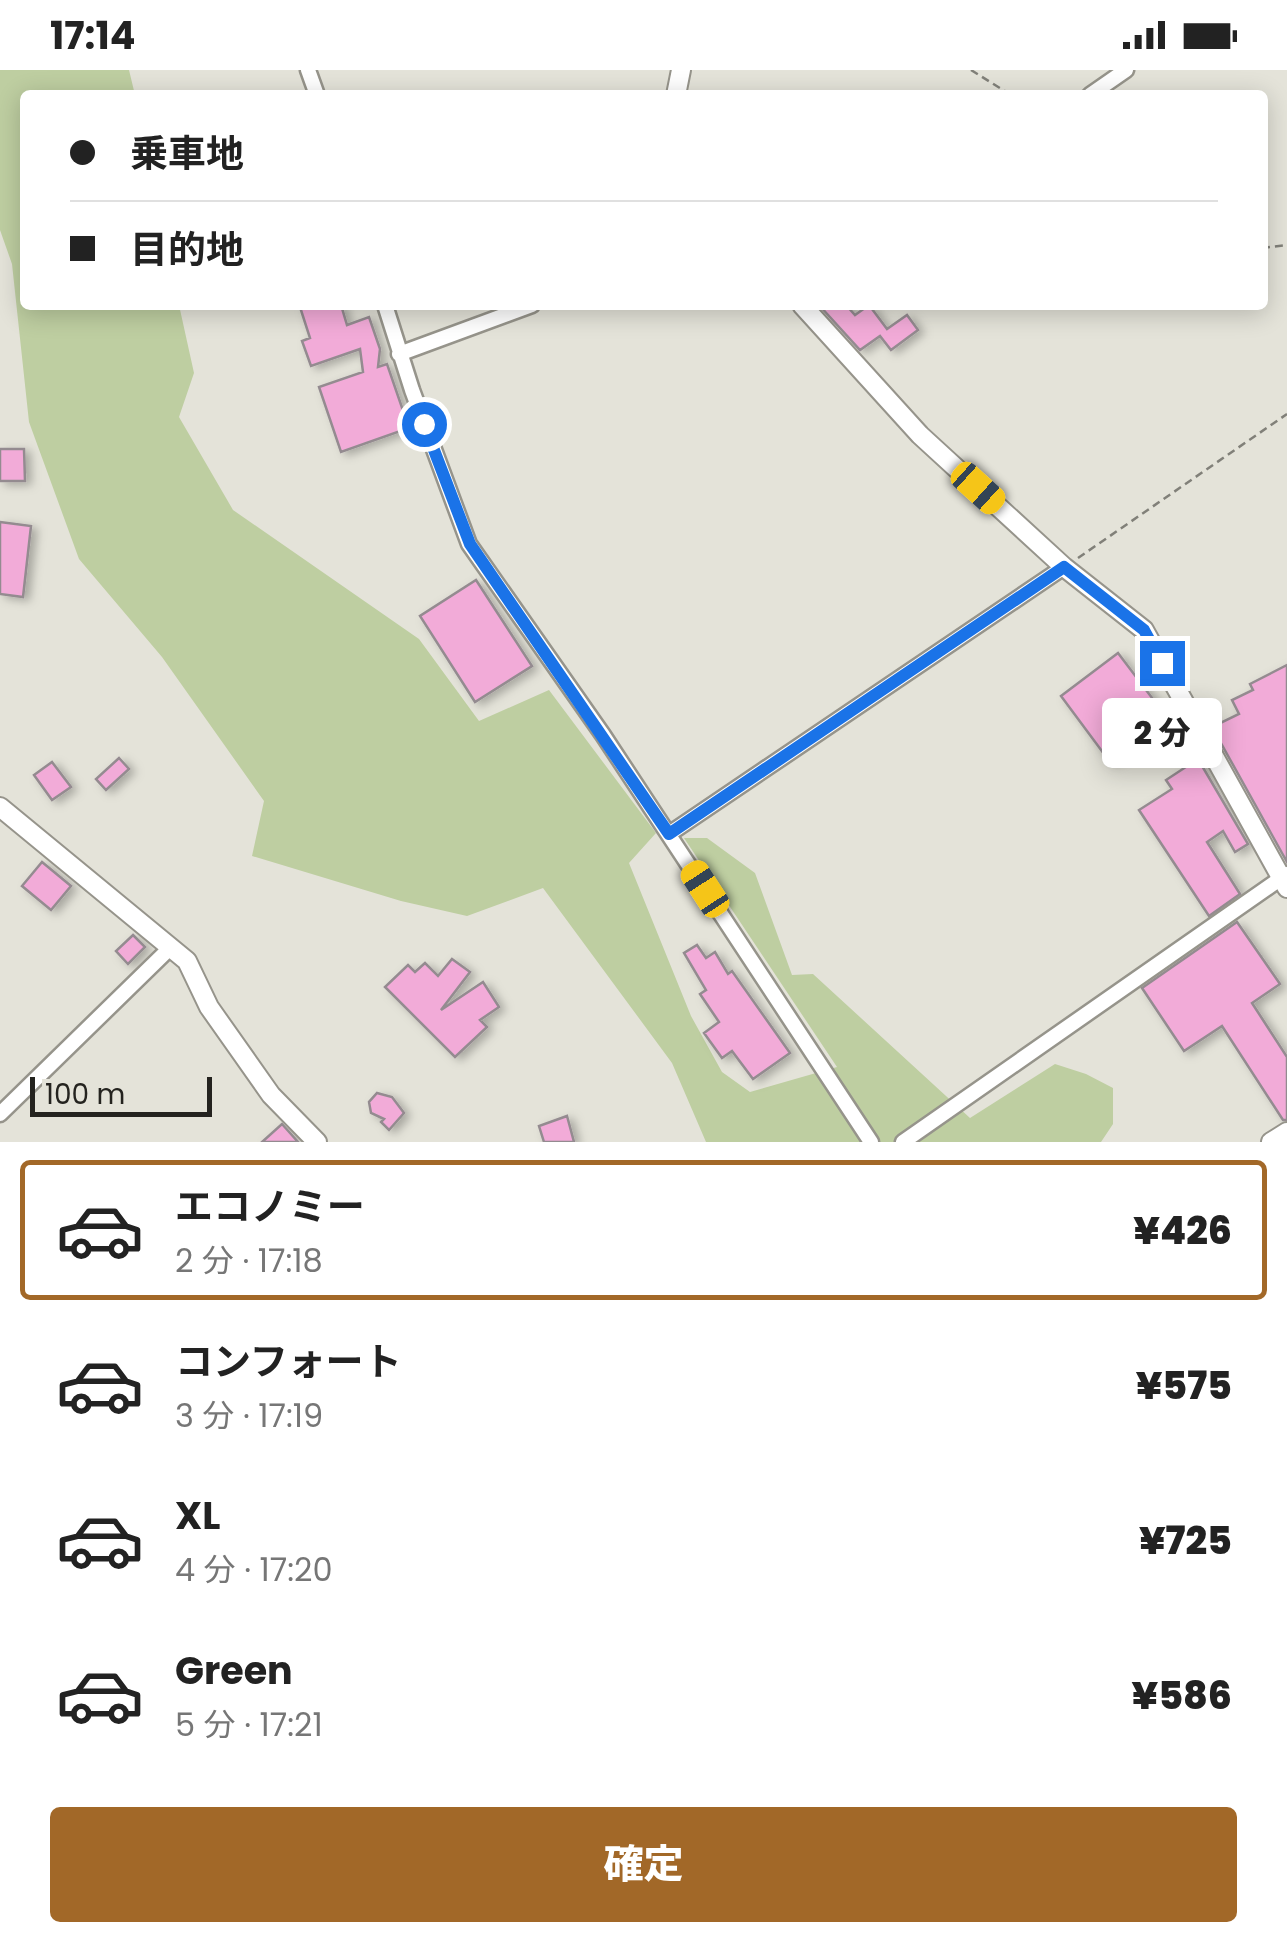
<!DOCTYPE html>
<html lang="ja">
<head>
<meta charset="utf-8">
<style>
  body { margin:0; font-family:Poppins,"Noto Sans JP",sans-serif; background:#f6f6f6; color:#222; height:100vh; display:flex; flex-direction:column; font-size:38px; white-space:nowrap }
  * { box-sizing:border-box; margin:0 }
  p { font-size:32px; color:#767676 }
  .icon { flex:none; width:55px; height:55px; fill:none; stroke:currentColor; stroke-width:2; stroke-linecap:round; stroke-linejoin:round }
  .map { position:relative; height:1072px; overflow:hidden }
  .details { display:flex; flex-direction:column; background:#fff; flex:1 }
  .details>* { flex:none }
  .hud { position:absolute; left:20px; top:20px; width:1248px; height:220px; border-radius:10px; box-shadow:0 5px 25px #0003; display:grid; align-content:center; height:220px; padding:0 50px; background:#fff }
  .scale { position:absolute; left:30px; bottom:25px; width:182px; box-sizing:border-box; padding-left:10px; border:5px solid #24231f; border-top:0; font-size:28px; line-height:35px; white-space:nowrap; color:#24231f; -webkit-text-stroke:8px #e4e3d9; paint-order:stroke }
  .end { position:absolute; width:45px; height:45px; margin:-22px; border:12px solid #1a73e8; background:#fff; box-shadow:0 0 0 5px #fff }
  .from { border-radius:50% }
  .bubble { position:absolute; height:70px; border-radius:10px; background:#fff; box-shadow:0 5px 25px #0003; font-size:32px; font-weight:800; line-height:70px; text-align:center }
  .car { position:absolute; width:30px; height:60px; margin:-30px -15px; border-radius:12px; box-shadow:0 0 8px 2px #0007; background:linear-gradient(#f5c518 24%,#345 0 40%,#f5c518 0 76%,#345 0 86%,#f5c518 0) }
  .hud b { display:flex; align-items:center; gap:35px; height:95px; font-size:38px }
  .hud b+b { border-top:2px solid #e0e0e0 }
  .hud i { width:25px; height:25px; background:#222 }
  ul { padding:18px 0 0; list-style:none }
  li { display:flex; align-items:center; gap:30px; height:140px; margin:0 20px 15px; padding:0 30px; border:5px solid transparent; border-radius:10px }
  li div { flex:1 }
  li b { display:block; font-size:38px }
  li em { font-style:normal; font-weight:800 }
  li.active { border-color:#a26828 }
  li>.icon { width:90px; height:90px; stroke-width:1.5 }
  .action { display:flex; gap:20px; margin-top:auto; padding:20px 50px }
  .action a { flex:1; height:115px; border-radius:10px; background:#a26828; color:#fff; font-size:40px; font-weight:800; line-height:115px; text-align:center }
  .status { display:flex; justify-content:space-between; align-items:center; height:70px; padding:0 50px; background:#fff; direction:ltr }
  .status svg { height:28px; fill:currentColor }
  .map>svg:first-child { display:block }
</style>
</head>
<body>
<div class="status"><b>17:14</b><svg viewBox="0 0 49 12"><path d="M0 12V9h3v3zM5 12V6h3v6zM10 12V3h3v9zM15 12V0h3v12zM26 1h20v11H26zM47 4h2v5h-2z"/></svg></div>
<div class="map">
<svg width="1287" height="1072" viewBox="0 0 1287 1072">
  <defs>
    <filter id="shadow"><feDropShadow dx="5.5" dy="3" stdDeviation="5" flood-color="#0004"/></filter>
  </defs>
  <rect width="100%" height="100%" fill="#e4e3d9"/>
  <!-- green -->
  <path fill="#becea1" d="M0,0H129L135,25H25V235H179L194,303L179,347L233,440L419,569L479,651L549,620L656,763L629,793L691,946L722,1002L750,1022L837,997L684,768H707L755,803L792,905L813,904L970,1048L1055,994L1086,1004L1113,1018V1054L1101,1072H706L672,993L543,818L467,846L401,831L252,786L264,731L162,587L79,489L29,352L12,194L0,160Z"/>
  <!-- building -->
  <path fill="#f2abd8" stroke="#948b90" stroke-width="2.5" filter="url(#shadow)" d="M307,235H341L347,255L369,247L380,279L378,297L387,294L409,358L341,382L319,317L363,302L360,279L311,296L302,271L310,268L300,237Z
    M819,235H846L855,245L869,235L887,259L907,245L918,260L891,280L880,266L860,280Z
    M0,379H24L25,411H0Z
    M0,452L31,456L23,527L0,524Z
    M476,510L532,596L475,632L420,546Z
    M1118,583L1168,649L1110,692L1061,626Z
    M1287,595V792L1212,657L1239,644L1232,630L1253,620L1250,614Z
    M119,688L129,699L106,720L96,709Z
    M1198,689L1248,774L1235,782L1223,761L1207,772L1240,824L1209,846L1139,740L1172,719L1166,710Z
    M52,692L71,717L52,730L34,705Z
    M42,792L71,816L51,840L22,816Z
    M1237,852L1280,914L1252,933L1287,987V1050H1283L1222,956L1184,981L1142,918Z
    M133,865L145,877L128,894L116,881Z
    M697,875L706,888L715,882L728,904L732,901L790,983L753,1009L732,981L722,988L704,963L719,952L700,924L706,920L684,883Z
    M452,889L470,902L441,940L483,912L499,937L480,950L487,957L455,987L385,917L408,895L415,902L425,893L438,906Z
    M377,1023L392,1027L404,1043L389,1060L381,1052L384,1049L371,1043L369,1032Z
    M567,1046L574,1072H544L539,1056Z
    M282,1054L298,1072H262Z"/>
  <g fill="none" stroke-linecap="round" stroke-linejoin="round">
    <!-- minor casing -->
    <g stroke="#96948b" stroke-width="19">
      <path id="minor" d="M308,0L317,25
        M1090,25L1126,0
        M385,235L412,320L469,474L603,665L871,1072
        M399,284L532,235
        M669,764L1064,497
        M0,1044L170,878
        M903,1072L1287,804"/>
    </g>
    <!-- tertiary casing -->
    <g stroke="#96948b" stroke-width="22">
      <path id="tertiary" d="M676,25L681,0
        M802,235L920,365L1064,497L1144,560L1287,818
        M0,737L187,891L209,937L271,1025L317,1072
        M1271,1072L1287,1062"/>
    </g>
    <!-- path -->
    <path stroke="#818079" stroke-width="2.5" stroke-dasharray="8 5" stroke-linecap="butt" d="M971,0L1011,25
      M1262,178L1287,175
      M1078,488L1287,344"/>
    <!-- minor -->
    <use href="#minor" stroke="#fff" stroke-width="14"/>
    <!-- tertiary -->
    <use href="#tertiary" stroke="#fff" stroke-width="18"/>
  </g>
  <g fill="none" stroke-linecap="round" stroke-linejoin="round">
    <!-- route -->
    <path stroke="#1a73e8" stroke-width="12" d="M424,354L470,474L669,764L1064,497L1144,560L1162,593"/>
  </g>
</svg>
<div class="scale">100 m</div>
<i class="end from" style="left:424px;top:354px"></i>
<i class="end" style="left:1162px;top:593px"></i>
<div class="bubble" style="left:1102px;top:628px;width:120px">2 分</div>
<i class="car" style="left:978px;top:418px;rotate:132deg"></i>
<i class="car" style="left:705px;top:819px;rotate:327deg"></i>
<div class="hud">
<b><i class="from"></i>乗車地</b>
<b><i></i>目的地</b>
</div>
</div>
<section class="details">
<ul>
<li class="active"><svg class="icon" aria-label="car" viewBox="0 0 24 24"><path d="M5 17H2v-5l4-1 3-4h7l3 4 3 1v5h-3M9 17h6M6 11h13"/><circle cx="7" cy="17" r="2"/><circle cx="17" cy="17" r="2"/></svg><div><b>エコノミー</b><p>2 分 · 17:18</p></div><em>¥426</em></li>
<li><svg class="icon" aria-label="car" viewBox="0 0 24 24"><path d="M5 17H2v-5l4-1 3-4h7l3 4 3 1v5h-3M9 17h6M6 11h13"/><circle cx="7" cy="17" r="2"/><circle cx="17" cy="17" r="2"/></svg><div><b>コンフォート</b><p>3 分 · 17:19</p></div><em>¥575</em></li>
<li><svg class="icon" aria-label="car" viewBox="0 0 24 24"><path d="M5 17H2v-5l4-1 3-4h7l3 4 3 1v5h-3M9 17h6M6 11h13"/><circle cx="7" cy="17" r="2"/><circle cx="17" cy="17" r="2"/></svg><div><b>XL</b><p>4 分 · 17:20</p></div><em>¥725</em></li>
<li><svg class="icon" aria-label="car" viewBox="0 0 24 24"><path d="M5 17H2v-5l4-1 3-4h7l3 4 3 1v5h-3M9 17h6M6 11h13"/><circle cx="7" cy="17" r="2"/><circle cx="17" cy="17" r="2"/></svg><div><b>Green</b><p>5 分 · 17:21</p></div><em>¥586</em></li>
</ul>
<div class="action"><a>確定</a></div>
</section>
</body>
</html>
